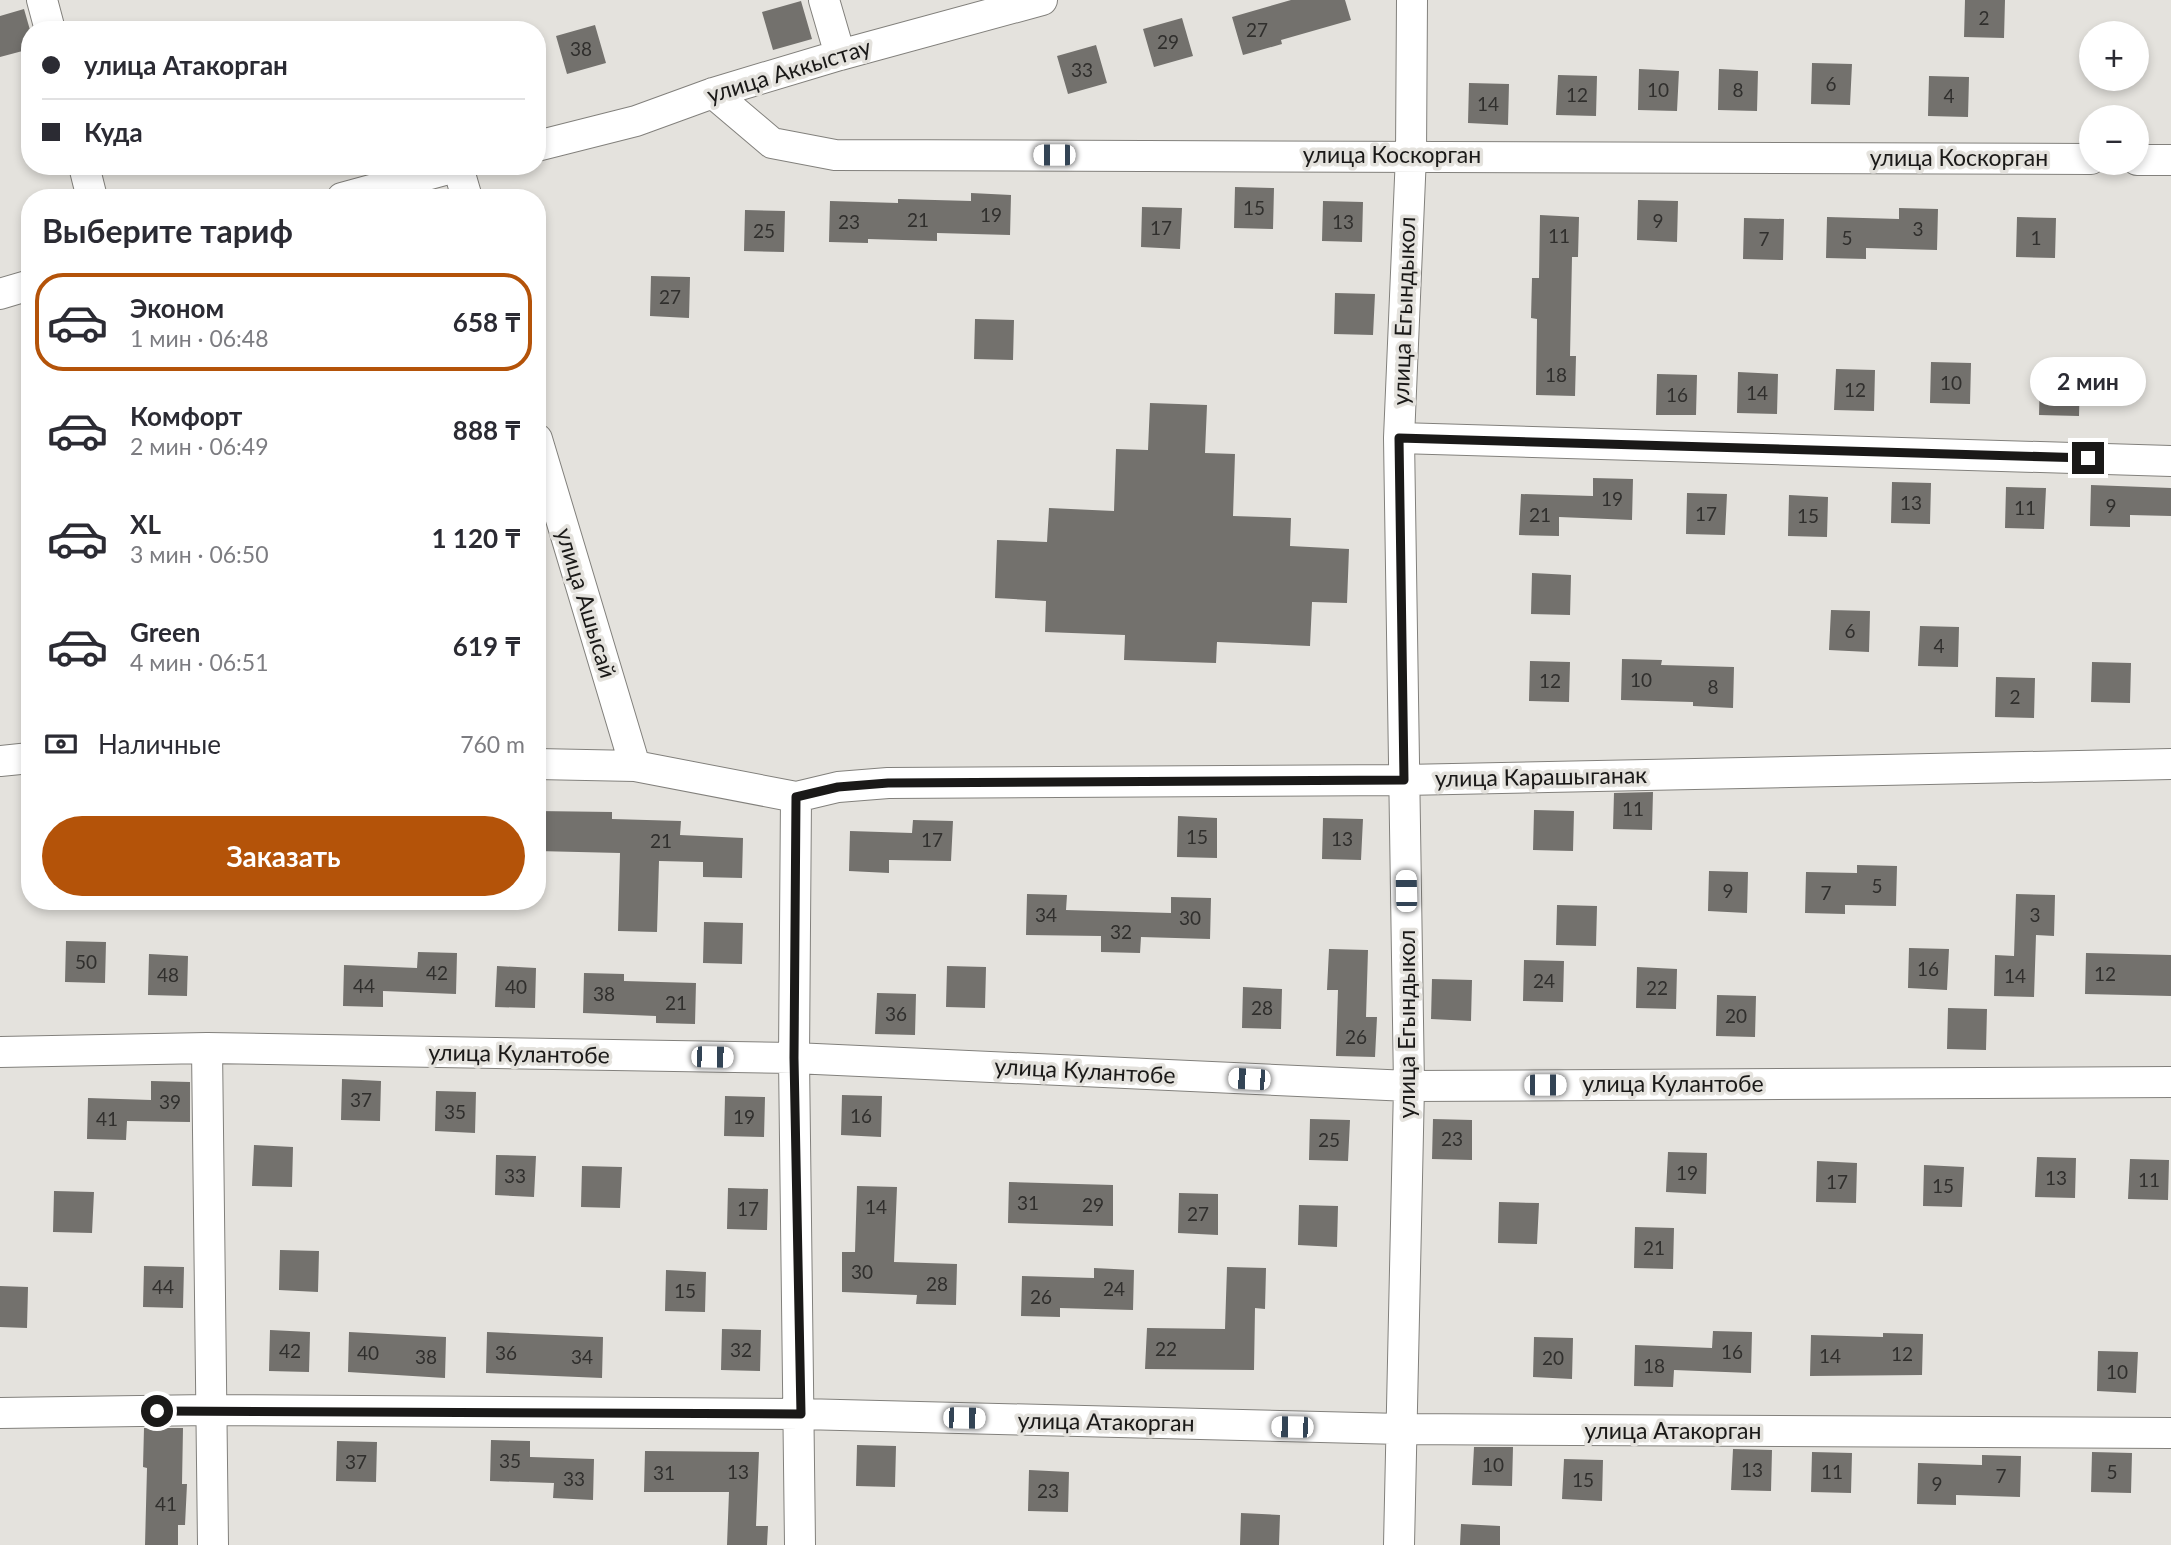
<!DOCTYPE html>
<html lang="ru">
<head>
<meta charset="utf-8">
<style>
  body { margin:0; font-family:Lato,sans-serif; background:#f2f2f3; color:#2b2b33; height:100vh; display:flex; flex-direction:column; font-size:26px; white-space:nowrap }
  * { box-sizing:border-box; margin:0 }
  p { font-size:23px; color:#7c7c81 }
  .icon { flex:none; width:38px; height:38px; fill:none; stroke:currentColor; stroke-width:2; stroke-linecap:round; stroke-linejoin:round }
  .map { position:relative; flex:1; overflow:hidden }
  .drawer { position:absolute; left:21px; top:189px; width:525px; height:721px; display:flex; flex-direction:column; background:#fff; border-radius:28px; box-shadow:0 4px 10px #0003 }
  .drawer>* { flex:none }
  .hud { position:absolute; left:21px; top:21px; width:525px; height:154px; border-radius:28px; box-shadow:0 4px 10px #0003; display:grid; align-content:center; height:154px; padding:0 21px; background:#fff }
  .tools { position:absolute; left:2079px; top:21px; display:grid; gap:14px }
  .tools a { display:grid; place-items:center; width:70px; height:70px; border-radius:50%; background:#fff; box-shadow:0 4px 10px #0003; font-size:35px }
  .end { position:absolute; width:32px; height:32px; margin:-16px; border:9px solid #1a1918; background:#fff; box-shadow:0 0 0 4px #fff }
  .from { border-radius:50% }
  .bubble { position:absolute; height:49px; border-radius:24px; background:#fff; box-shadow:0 4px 10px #0003; font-size:23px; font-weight:700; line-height:49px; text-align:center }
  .car { position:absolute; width:21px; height:42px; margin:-21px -10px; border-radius:9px; box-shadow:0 0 5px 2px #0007; background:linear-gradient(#fff 24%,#345 0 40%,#fff 0 76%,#345 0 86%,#fff 0) }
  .hud b { display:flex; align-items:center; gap:24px; height:66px; font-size:26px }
  .hud b+b { border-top:2px solid #e1e1e2 }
  .hud i { width:18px; height:18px; background:#2b2b33 }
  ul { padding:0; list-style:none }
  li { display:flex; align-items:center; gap:21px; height:98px; margin:0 14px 10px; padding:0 7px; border:4px solid transparent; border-radius:28px }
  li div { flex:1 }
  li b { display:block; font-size:26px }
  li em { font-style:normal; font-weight:700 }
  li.selected { border-color:#b45309 }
  li>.icon { width:63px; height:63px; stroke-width:1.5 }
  h2 { padding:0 21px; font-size:32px; line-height:84px }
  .pay { display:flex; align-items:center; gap:18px; height:77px; padding:0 21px; font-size:26px }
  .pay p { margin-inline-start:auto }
  .button { display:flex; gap:14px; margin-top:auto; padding:14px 21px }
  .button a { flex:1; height:80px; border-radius:42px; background:#b45309; color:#fff; font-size:28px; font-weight:700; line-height:80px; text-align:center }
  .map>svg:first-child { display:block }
</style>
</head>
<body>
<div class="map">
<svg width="2171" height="1545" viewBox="0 0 2171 1545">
  <rect width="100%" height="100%" fill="#e4e2dd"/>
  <!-- building -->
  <path fill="#73716d" d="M1291,0H1345L1351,20L1281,40L1282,44L1243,55L1232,17Z
    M1965,0H2005L2004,38L1964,37Z
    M801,1L812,39L773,50L762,12Z
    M24,9L30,30V49L0,57V16Z
    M1182,18L1193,56L1154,67L1143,29Z
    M595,25L606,63L567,74L556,36Z
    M1096,45L1107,83L1068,94L1057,56Z
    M1812,63L1852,64L1850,105L1811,104Z
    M1639,69L1679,71L1677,111L1638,110Z
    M1719,69L1758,71L1757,111L1718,110Z
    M1558,75L1597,76L1596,116L1556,115Z
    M1929,76L1969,77L1968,117L1928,116Z
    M1469,83L1509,84L1508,125L1468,123Z
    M1235,187L1274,188L1273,229L1234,228Z
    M971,193L1011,195L1010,235L937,233V241L868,239V243L829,242L830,201L898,203V199L971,201Z
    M1638,200L1678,201L1677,242L1637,240Z
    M1323,201L1363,202L1362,242L1322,241Z
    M1142,207L1182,208L1180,249L1141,247Z
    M1899,208L1938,209L1937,250L1866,248V259L1826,258L1827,217L1899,219Z
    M745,210L785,211L784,252L744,251Z
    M1540,215L1579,217L1578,257H1572L1570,356H1576L1575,396L1536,395L1537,319L1531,318L1532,278H1539Z
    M2017,217L2056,218L2055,258L2016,257Z
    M1744,218L1784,219L1783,260L1743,259Z
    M651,276L690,277L689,318L650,316Z
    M1335,293L1375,294L1373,335L1334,334Z
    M975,319L1014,320L1013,360L974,359Z
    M1931,362L1971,363L1970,404L1930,403Z
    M1836,369L1875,370L1874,411L1834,410Z
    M1738,372L1778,374L1777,414L1737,413Z
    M1657,374L1697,375L1696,415H1656Z
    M2040,374L2080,376L2079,416L2039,415Z
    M1150,403L1207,405L1205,453L1235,454L1233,516L1291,518L1290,546L1349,549L1347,603L1312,602L1310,646L1217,642L1216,663L1124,660L1125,635L1045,632L1046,601L995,598L997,540L1047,542L1049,508L1114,511L1116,449L1148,450Z
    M1593,478L1633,479L1632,520L1559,517V536L1519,535L1521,494L1593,496Z
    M1892,482L1931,483L1930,524L1891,523Z
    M2091,485L2171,488V516L2130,515V527L2090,526Z
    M2006,487L2046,488L2044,529L2005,528Z
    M1687,493L1727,494L1725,535L1686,534Z
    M1789,495L1828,497L1827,537L1788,536Z
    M1532,573L1571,575L1570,615L1531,614Z
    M1831,610L1870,611L1869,652L1829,650Z
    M1920,626L1959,627L1958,667L1918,666Z
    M1622,659L1662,660L1661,665L1734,667L1733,708L1693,706V702L1621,700Z
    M1530,661L1570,662L1569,702L1529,701Z
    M2092,662L2131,663L2130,703L2091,702Z
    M1996,677L2035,678L2034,718L1995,717Z
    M1653,792L1652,830L1613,829L1614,793Z
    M1534,810L1574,811L1573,851L1533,850Z
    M537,811L612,812V819L681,821L680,835L743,838L742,878L703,877V862L659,861L657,932L618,931L620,853L537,851Z
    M1178,816L1217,818V858L1177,857Z
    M1323,818L1363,819L1361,860L1322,859Z
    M913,820L953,821L951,861L889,860V873L849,871L850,831L912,833Z
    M1857,865L1897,866L1896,906L1845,905V914L1805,913L1806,872L1857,873Z
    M1709,871L1748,872L1747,913L1708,911Z
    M1027,894L1067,895L1066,910L1171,913V897L1211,898L1210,939L1141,937L1140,953L1101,952V936L1026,935Z
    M2016,894L2055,895L2054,936L2036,935L2034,997L1994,996L1995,955L2014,956Z
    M1557,905L1597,906L1596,946L1556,945Z
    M704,922L743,923L742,964L703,963Z
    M66,941L106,942L105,983L65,982Z
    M1909,948L1949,949L1947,990L1908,988Z
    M1329,949L1368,950L1366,1017H1377L1375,1057L1336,1056L1338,990H1327Z
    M418,952L457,953L456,994L383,991V1007L343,1006L344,965L417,968Z
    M2086,953L2171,955V996L2085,994Z
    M149,954L188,956L187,996L148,995Z
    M1524,960L1564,961L1563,1002L1523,1001Z
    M497,966L536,968L535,1008L495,1007Z
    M947,966L986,967L985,1008L946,1007Z
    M1637,967L1677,969L1676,1009L1636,1008Z
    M584,973L624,974V981L696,983L695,1024L656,1023V1016L583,1013Z
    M1432,979L1472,980L1471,1021L1431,1019Z
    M1243,987L1282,989L1281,1029L1242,1028Z
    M877,993L916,994L915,1035L875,1034Z
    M1717,995L1756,996L1755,1037L1716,1036Z
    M1948,1008L1987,1009L1986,1050L1947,1049Z
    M342,1079L381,1081L380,1121L341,1120Z
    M151,1081L190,1082V1122L127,1121L126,1140L87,1139L88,1098L151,1100Z
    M436,1091L476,1092L475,1133L435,1131Z
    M842,1095L882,1096L881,1137L841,1135Z
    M725,1096L765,1097L764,1137L724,1136Z
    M1310,1119L1350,1120L1348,1161L1309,1160Z
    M1433,1119L1472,1120V1160L1432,1159Z
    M254,1145L293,1147L292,1187L252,1186Z
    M1668,1152L1707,1153L1706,1194L1666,1192Z
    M496,1155L536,1156L534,1197L495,1195Z
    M2037,1157L2076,1158L2075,1198L2035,1197Z
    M2130,1159L2169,1160L2168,1200L2128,1199Z
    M1817,1161L1857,1163L1856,1203L1816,1202Z
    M1924,1165L1964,1167L1962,1207L1923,1206Z
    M582,1166L622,1167L620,1208L581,1207Z
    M1009,1182L1113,1185V1226L1008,1223Z
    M857,1186L897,1187L894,1262L957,1264L956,1305L916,1304L917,1295L842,1292V1252H855Z
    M728,1188L768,1189L767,1230L727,1229Z
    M54,1191L94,1192L92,1233L53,1232Z
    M1179,1193L1218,1194V1235L1178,1233Z
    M1499,1202L1539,1203L1537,1244L1498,1243Z
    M1299,1205L1338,1206L1337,1247L1298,1245Z
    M1635,1227L1674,1228L1673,1269L1634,1268Z
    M280,1250L319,1251L318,1292L279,1290Z
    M144,1266L184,1267L183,1308L143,1307Z
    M1227,1267L1266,1268L1265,1309L1255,1308L1254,1370L1145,1369L1147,1328L1225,1329Z
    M1094,1268L1134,1270L1133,1310L1060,1308V1317L1021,1316L1022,1276L1094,1278Z
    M666,1270L706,1272L705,1312L665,1311Z
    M0,1286L28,1287L27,1328L0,1327Z
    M722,1329L761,1330L760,1371L721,1370Z
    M270,1330L310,1332L309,1372L269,1371Z
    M1713,1331L1752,1332L1751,1373L1674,1370L1673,1387L1634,1386L1635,1345L1712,1348Z
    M349,1332L446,1337L445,1378L348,1372Z
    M487,1332L603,1337L602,1378L486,1373Z
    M1883,1333L1923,1334L1922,1375L1810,1376L1811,1335L1883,1337Z
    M1534,1337L1573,1338L1572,1379L1533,1377Z
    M2098,1351L2138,1352L2136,1393L2097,1391Z
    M144,1428H183L182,1484H187L185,1525H178V1545H145L147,1468L143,1467Z
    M491,1440L530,1441V1457L594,1459L593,1500L553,1498L554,1483L490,1481Z
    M337,1441L377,1442L376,1482L336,1481Z
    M857,1445L896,1446L895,1487L856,1486Z
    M1474,1447H1513L1512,1486L1472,1485Z
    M1733,1449L1772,1450L1771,1491L1731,1490Z
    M645,1451L759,1452L756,1526H768L767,1545H727L729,1492H644Z
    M1812,1452L1852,1453L1851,1493L1811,1492Z
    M2092,1452L2132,1453L2131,1493L2091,1492Z
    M1982,1455L2021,1456L2020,1497L1956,1495V1505L1917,1504L1918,1463L1982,1465Z
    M1564,1459L1603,1460L1602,1501L1562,1499Z
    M1029,1470L1069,1472L1068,1512L1028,1511Z
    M1241,1513L1280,1515L1279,1545H1240Z
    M1461,1524L1500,1526V1545H1460Z"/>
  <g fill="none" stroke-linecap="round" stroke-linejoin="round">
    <!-- minor casing -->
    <g stroke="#82807c" stroke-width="32">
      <path id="minor" d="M42,0L50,30
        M824,0L840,55
        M713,93L772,143L835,155L2091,159
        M537,146L636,121L713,93L840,55L1042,0
        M2137,160H2171
        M84,166L92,198
        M458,167L467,198
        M342,198L459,166
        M0,294L30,285
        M1399,438L2171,461
        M537,439L635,766
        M0,761L30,758
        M537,764L635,766L796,797L838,787L888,783L1404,780L2171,764
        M796,797L794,1058L800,1545
        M207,1048L213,1545
        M0,1052L207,1048L794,1058L1409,1086L2171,1082
        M0,1413L209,1410L801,1414L1401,1429L2171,1433
        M1399,1545L1409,1086L1399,438L1411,155L1412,0"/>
    </g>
    <!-- minor -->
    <use href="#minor" stroke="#fff" stroke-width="30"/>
  </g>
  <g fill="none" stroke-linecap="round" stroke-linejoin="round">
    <!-- route -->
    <path stroke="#1a1918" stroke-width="9" d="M157,1411L801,1414L794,1058L796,797L838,787L888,783L1404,780L1399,438L2088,458"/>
  </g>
  <g text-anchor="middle" stroke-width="7" stroke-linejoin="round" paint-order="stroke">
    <!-- number labels -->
    <g font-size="19" fill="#302f2d">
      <text x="1984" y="25">2</text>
      <text x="1257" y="37">27</text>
      <text x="1168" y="49">29</text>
      <text x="581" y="56">38</text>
      <text x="1082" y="77">33</text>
      <text x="1831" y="91">6</text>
      <text x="1658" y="97">10</text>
      <text x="1738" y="97">8</text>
      <text x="1577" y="102">12</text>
      <text x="1949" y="103">4</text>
      <text x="1488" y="111">14</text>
      <text x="1254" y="215">15</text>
      <text x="991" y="222">19</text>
      <text x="918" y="227">21</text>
      <text x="1658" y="228">9</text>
      <text x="849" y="229">23</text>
      <text x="1343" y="229">13</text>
      <text x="1161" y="235">17</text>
      <text x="1918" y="236">3</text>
      <text x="764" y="238">25</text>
      <text x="1559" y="243">11</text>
      <text x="1847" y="245">5</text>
      <text x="2036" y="245">1</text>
      <text x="1764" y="246">7</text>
      <text x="670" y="304">27</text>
      <text x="1556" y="382">18</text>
      <text x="1951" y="390">10</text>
      <text x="1855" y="397">12</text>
      <text x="1757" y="400">14</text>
      <text x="1677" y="402">16</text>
      <text x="1612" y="506">19</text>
      <text x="1911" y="510">13</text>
      <text x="2111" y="513">9</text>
      <text x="2025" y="515">11</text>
      <text x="1706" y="521">17</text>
      <text x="1540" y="522">21</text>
      <text x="1808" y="523">15</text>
      <text x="1850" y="638">6</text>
      <text x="1939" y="653">4</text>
      <text x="1641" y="687">10</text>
      <text x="1550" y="688">12</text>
      <text x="1713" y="694">8</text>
      <text x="2015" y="704">2</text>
      <text x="1633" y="816">11</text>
      <text x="1197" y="844">15</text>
      <text x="1342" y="846">13</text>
      <text x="932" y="847">17</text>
      <text x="661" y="848">21</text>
      <text x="1877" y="893">5</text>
      <text x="1728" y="898">9</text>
      <text x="1826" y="900">7</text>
      <text x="1046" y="922">34</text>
      <text x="2035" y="922">3</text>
      <text x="1190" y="925">30</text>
      <text x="1121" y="939">32</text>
      <text x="86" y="969">50</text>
      <text x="1928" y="976">16</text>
      <text x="437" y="980">42</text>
      <text x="2105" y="981">12</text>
      <text x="168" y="982">48</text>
      <text x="2015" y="983">14</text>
      <text x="1544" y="988">24</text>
      <text x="364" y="993">44</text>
      <text x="516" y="994">40</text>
      <text x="1657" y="995">22</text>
      <text x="604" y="1001">38</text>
      <text x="676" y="1010">21</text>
      <text x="1262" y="1015">28</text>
      <text x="896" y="1021">36</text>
      <text x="1736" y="1023">20</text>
      <text x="1356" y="1044">26</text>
      <text x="361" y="1107">37</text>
      <text x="170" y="1109">39</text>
      <text x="455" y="1119">35</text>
      <text x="861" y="1123">16</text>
      <text x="744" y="1124">19</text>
      <text x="107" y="1126">41</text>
      <text x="1452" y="1146">23</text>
      <text x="1329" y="1147">25</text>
      <text x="1687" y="1180">19</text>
      <text x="515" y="1183">33</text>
      <text x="2056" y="1185">13</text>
      <text x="2149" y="1187">11</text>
      <text x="1837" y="1189">17</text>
      <text x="1943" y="1193">15</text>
      <text x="1028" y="1210">31</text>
      <text x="1093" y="1212">29</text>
      <text x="876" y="1214">14</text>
      <text x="748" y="1216">17</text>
      <text x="1198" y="1221">27</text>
      <text x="1654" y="1255">21</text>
      <text x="862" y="1279">30</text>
      <text x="937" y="1291">28</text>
      <text x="163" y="1294">44</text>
      <text x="1114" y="1296">24</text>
      <text x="685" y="1298">15</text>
      <text x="1041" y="1304">26</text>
      <text x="1166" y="1356">22</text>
      <text x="741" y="1357">32</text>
      <text x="290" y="1358">42</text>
      <text x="1732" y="1359">16</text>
      <text x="368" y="1360">40</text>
      <text x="506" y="1360">36</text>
      <text x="1902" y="1361">12</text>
      <text x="1830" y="1363">14</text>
      <text x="426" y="1364">38</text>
      <text x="582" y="1364">34</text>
      <text x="1553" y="1365">20</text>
      <text x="1654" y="1373">18</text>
      <text x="2117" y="1379">10</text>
      <text x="510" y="1468">35</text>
      <text x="356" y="1469">37</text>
      <text x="1493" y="1472">10</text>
      <text x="1752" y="1477">13</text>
      <text x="738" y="1479">13</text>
      <text x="1832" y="1479">11</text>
      <text x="2112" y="1479">5</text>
      <text x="664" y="1480">31</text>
      <text x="2001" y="1483">7</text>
      <text x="574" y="1486">33</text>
      <text x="1583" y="1487">15</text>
      <text x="1937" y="1491">9</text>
      <text x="1048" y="1498">23</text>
      <text x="166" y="1511">41</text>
    </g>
    <!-- street labels -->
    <g font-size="23" fill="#1a1918" stroke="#e4e2dd">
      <text transform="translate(789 71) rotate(-17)" y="8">улица Аккыстау</text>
      <text x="1392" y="163">улица Коскорган</text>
      <text x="1959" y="166">улица Коскорган</text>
      <text transform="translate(1404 311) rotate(-88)" y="8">улица Егындыкол</text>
      <text transform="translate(586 603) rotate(73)" y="8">улица Ашысай</text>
      <text transform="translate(1541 777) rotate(-1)" y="8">улица Карашыганак</text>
      <text transform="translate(1407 1024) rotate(-90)" y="8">улица Егындыкол</text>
      <text transform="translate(519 1054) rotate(1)" y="8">улица Кулантобе</text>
      <text transform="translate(1085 1071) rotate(3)" y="8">улица Кулантобе</text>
      <text x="1673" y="1092">улица Кулантобе</text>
      <text transform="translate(1106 1422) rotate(1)" y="8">улица Атакорган</text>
      <text x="1673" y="1439">улица Атакорган</text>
    </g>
  </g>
</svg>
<div class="tools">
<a>+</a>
<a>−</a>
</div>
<i class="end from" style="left:157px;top:1411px"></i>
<i class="end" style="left:2088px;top:458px"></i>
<div class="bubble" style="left:2030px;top:357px;width:116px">2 мин</div>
<i class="car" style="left:1054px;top:155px;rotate:270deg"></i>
<i class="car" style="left:1406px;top:891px;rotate:359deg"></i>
<i class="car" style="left:712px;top:1057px;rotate:91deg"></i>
<i class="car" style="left:1249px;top:1079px;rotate:273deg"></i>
<i class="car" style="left:1545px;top:1085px;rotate:90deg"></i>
<i class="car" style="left:964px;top:1418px;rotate:91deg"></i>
<i class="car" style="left:1292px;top:1427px;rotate:271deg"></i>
<div class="hud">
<b><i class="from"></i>улица Атакорган</b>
<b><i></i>Куда</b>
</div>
<section class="drawer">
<h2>Выберите тариф</h2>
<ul>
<li class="selected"><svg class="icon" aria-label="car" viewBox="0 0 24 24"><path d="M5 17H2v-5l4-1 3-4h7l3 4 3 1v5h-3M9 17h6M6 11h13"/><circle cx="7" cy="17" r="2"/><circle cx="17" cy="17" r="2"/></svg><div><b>Эконом</b><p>1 мин · 06:48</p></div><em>658 ₸</em></li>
<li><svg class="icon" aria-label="car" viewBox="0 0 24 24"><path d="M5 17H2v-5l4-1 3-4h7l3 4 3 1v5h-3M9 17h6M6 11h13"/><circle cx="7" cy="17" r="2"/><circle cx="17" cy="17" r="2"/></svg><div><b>Комфорт</b><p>2 мин · 06:49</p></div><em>888 ₸</em></li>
<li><svg class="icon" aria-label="car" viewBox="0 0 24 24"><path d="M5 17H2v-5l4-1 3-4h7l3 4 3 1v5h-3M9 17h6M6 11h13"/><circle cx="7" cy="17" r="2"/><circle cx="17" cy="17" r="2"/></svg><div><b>XL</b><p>3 мин · 06:50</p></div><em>1 120 ₸</em></li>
<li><svg class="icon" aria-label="car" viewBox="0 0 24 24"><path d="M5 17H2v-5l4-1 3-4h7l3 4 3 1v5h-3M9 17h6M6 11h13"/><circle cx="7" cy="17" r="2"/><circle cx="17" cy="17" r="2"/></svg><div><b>Green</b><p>4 мин · 06:51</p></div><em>619 ₸</em></li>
</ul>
<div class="pay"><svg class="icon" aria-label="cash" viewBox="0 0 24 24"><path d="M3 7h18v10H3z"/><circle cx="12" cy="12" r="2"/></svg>Наличные<p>760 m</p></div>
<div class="button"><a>Заказать</a></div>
</section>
</div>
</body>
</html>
